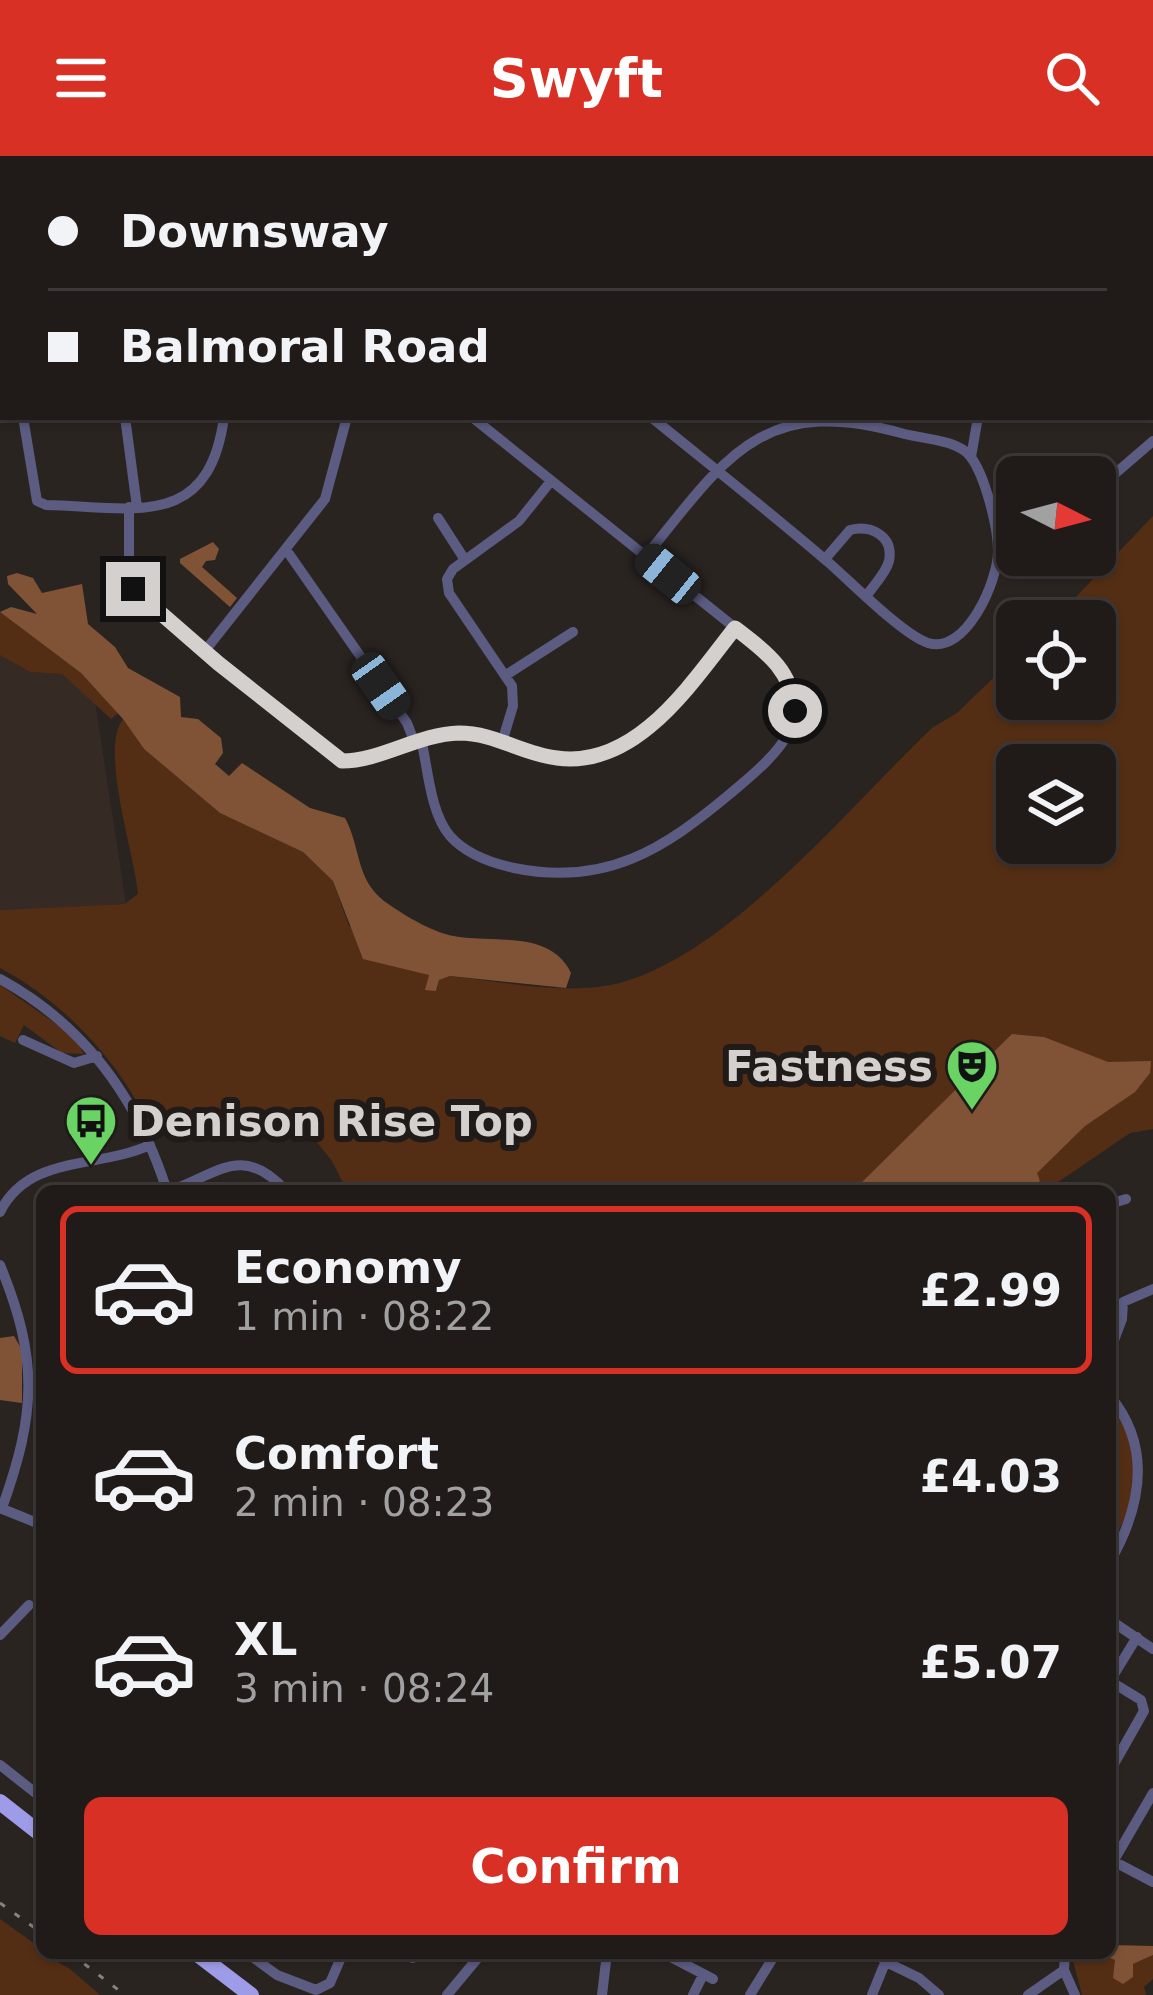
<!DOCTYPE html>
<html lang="en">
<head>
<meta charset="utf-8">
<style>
  body { margin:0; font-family:"DejaVu Sans",sans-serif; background:#282422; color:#f1f3f6; height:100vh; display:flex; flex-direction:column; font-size:45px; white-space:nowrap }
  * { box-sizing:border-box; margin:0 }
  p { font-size:39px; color:#a2a1a2 }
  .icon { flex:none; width:66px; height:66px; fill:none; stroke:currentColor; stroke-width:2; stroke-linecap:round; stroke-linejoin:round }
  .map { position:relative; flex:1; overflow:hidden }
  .sheet { position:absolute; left:36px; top:1029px; width:1080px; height:774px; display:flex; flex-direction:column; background:#201b19; border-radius:18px; box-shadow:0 3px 9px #0004,0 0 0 3px #3d3938 }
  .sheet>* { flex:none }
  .banner { position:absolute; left:0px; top:0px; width:1155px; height:264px; box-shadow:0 3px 9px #0004,0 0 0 3px #3d3938; display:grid; align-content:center; height:264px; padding:0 48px; background:#201b19 }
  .needle { width:78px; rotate:96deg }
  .fabs { position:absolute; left:996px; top:300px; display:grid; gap:24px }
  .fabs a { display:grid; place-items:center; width:120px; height:120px; border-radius:18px; background:#201b19; box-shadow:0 3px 9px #0004,0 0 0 3px #3d3938; font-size:60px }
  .end { position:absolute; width:54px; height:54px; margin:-27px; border:15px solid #d4d0ce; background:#111; box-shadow:0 0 0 6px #111 }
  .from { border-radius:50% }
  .car { position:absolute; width:36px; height:72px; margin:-36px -18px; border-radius:15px; box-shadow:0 0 9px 3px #0007; background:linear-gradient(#222 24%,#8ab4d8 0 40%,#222 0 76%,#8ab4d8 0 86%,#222 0) }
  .banner b { display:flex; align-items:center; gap:42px; height:114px; font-size:45px }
  .banner b+b { border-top:3px solid #3d3938 }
  .banner i { width:30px; height:30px; background:#f1f3f6 }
  ul { padding:21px 0 0; list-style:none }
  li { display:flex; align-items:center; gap:36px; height:168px; margin:0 24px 18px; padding:0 24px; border:6px solid transparent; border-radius:18px }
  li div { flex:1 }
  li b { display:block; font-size:45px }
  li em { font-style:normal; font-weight:800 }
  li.on { border-color:#d93025 }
  li>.icon { width:108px; height:108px; stroke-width:1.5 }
  .primary-button { display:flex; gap:24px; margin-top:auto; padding:24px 48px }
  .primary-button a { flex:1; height:138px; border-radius:18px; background:#d93025; color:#fff; font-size:48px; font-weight:800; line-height:138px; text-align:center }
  header { display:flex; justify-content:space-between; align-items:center; height:156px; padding:0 48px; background:#d93025; color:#fff; font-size:54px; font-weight:800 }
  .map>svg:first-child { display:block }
</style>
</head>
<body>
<header><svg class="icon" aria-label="menu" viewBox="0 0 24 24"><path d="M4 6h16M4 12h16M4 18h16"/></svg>Swyft<svg class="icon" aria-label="search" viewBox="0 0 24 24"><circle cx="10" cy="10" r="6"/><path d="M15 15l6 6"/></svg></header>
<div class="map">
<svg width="1153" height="1839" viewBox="0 0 1153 1839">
  <rect width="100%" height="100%" fill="#2a2421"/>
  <!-- built -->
  <path fill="#362b24" d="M0,499L30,516L62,518L95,546L126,748L0,754Z"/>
  <!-- green -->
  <path fill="#542e14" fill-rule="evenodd" d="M1153,360V973L1130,977L1045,1035H347L332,1005L316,985L278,954L188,955L153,976C120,906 67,848 0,812V754L125,748L138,738C135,699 99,593 123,563L144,593L220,657L303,696L333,725L349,770L429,819L426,834H437L439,824L450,820C506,826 569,841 623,826C731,796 851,649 932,572L957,557L1017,499V543H1095V465H1053ZM1017,609H1095V687H1017Z
    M0,456L81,517L118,557L111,563L62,518L30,516L0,499Z
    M0,829L75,881L84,898L62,897L24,869L15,887L0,880Z
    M1110,1251C1146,1293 1139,1345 1110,1389Z
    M0,1763L42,1793V1797L70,1813L100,1839H0Z
    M1071,1797H1097L1133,1808L1153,1799V1823L1144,1831L1146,1839H1082Z"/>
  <!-- forest -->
  <path fill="#815336" d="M213,386L219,393L215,404L206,405L202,411L237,442L230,451L180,407V403Z
    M17,417L33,422L42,437L82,428L88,468L115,491L128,512L180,541L181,561L198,563L221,582L223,597L215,608L229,620L242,607L310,652L345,662C361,691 355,722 384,745C399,756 424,771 442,777C482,791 548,769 571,817L566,832L450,820L439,824L436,835L425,834L429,819L363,803L333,725L303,696L220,657L144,593L123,563L81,517L0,456L11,451L37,458L8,428L7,420Z
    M1012,878L1044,881L1108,906L1151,905L1150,917L1135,936L1085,970L1037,1017L1040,1025L1028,1035H853Z
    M14,1180L22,1194V1247L0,1244V1182Z
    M1110,1789L1153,1790V1799L1133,1808V1821L1123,1828L1113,1822L1115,1804L1097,1797H1110Z"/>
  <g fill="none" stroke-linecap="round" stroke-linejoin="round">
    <!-- minor -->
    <path stroke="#5c5b82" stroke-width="10" d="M199,0V3
      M849,0L850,3
      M375,3V0
      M1035,3L1037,1
      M1152,38H1153
      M0,133H3
      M23,261L37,345L46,349C133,351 209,375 224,261
      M125,261L137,351
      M971,301L978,261
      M1095,335L1153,285
      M129,351V420L136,437L342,605C382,605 418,578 459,577C495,577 522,598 557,602C637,613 692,526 735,472
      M438,362L465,404
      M287,395L407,567L414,585
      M998,397L1017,396
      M646,400C725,302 762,238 901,277C921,283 956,283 970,300C985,319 998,371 998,395C998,425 966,499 928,487C903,479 850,425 828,406C771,357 710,309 651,261
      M825,403L850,374C870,369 894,379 889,405C886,417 874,429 867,439
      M204,496L325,343L347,261
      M506,519L573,476
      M421,583C428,612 430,657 450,680C466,698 491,707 514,712C606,731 664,693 731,637C774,601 826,559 774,503L472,261
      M503,583L513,550L512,530L449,437L447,423L453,413L519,365L551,325
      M0,823C86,870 138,943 167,1035
      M23,884L74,907L97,900
      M169,1035C217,1019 242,986 286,1035
      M1110,1048L1126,1043
      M0,1056C29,998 98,1013 150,989
      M0,1109C39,1204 36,1257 2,1352
      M1110,1195L1122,1163L1123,1146L1153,1133
      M1110,1240C1153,1292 1141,1351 1110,1406
      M0,1352L42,1369
      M1110,1464L1153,1493
      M0,1479L29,1449
      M0,1609L42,1642
      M1110,1615L1144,1555L1141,1544L1110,1525L1137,1481
      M1113,1705L1153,1726
      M1110,1711L1153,1637
      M247,1797L277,1819L316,1834
      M400,1797L413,1802L415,1797
      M663,1797L713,1823
      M1065,1797L1064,1814L1075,1839
      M884,1805L919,1822L939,1839
      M316,1834L330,1827L343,1797
      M447,1839L482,1797
      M602,1839L607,1797
      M693,1839L703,1819
      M750,1839L776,1797
      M872,1839L889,1797
      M1028,1839L1064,1814"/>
    <!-- trunk -->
    <path stroke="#9e9ce8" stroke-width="16" d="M0,1646L42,1679
      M196,1797L251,1839"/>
    <!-- rail -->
    <path stroke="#878280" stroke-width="3" stroke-dasharray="6 12" stroke-linecap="butt" d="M0,1747L42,1777
      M70,1797L125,1839"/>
  </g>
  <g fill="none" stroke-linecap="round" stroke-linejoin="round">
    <!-- route -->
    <path stroke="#d4d0ce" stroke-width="15" d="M133,433L218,507L342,605C381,605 418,578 459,577C495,577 522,598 557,602C637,613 692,526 735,472C766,496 792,514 795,555"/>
  </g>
  <!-- icons -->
  <defs>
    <g id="theatre-pin" transform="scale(2.7)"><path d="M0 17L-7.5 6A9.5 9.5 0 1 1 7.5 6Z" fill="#69d464" stroke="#201b18"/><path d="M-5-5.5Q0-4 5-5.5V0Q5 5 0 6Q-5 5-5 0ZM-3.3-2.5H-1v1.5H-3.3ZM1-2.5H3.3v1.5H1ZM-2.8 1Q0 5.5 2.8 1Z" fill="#111"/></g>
    <g id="bus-pin" transform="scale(2.7)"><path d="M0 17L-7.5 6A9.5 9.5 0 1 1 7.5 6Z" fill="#69d464" stroke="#201b18"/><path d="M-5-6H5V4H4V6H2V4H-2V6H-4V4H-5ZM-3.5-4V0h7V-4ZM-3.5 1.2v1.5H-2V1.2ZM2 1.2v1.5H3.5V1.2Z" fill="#111"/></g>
  </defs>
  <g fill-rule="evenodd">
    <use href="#theatre-pin" x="972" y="910"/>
    <use href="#bus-pin" x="91" y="965"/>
  </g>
  <g text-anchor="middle" stroke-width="12" stroke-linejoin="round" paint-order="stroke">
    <!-- poi labels -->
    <g font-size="42" font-weight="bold" fill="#d4d0ce" stroke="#201b18" text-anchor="end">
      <text x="933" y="925">Fastness</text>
      <text x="130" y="980" text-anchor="start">Denison Rise Top</text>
    </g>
  </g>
</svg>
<div class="fabs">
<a><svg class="needle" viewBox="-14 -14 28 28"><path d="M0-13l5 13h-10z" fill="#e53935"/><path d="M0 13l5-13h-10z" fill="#a2a1a2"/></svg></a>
<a><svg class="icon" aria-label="locate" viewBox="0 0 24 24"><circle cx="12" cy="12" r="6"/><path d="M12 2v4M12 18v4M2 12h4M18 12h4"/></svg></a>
<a><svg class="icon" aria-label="layers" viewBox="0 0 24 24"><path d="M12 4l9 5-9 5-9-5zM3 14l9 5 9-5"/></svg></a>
</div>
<i class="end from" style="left:795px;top:555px"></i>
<i class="end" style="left:133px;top:433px"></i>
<i class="car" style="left:668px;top:418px;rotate:309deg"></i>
<i class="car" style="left:381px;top:530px;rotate:145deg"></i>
<div class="banner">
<b><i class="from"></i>Downsway</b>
<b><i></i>Balmoral Road</b>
</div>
<section class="sheet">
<ul>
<li class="on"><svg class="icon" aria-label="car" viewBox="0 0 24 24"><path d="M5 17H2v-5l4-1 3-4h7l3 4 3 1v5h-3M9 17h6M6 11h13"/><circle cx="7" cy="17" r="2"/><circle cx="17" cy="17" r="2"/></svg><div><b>Economy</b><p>1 min · 08:22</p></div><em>£2.99</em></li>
<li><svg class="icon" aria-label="car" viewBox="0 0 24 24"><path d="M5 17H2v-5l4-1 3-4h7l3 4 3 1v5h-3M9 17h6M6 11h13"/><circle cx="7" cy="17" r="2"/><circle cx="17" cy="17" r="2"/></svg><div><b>Comfort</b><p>2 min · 08:23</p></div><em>£4.03</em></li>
<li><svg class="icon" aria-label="car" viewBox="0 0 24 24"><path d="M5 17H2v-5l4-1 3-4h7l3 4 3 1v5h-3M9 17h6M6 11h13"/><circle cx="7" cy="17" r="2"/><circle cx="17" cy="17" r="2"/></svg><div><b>XL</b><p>3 min · 08:24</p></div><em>£5.07</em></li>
</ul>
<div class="primary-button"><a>Confirm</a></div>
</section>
</div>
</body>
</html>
